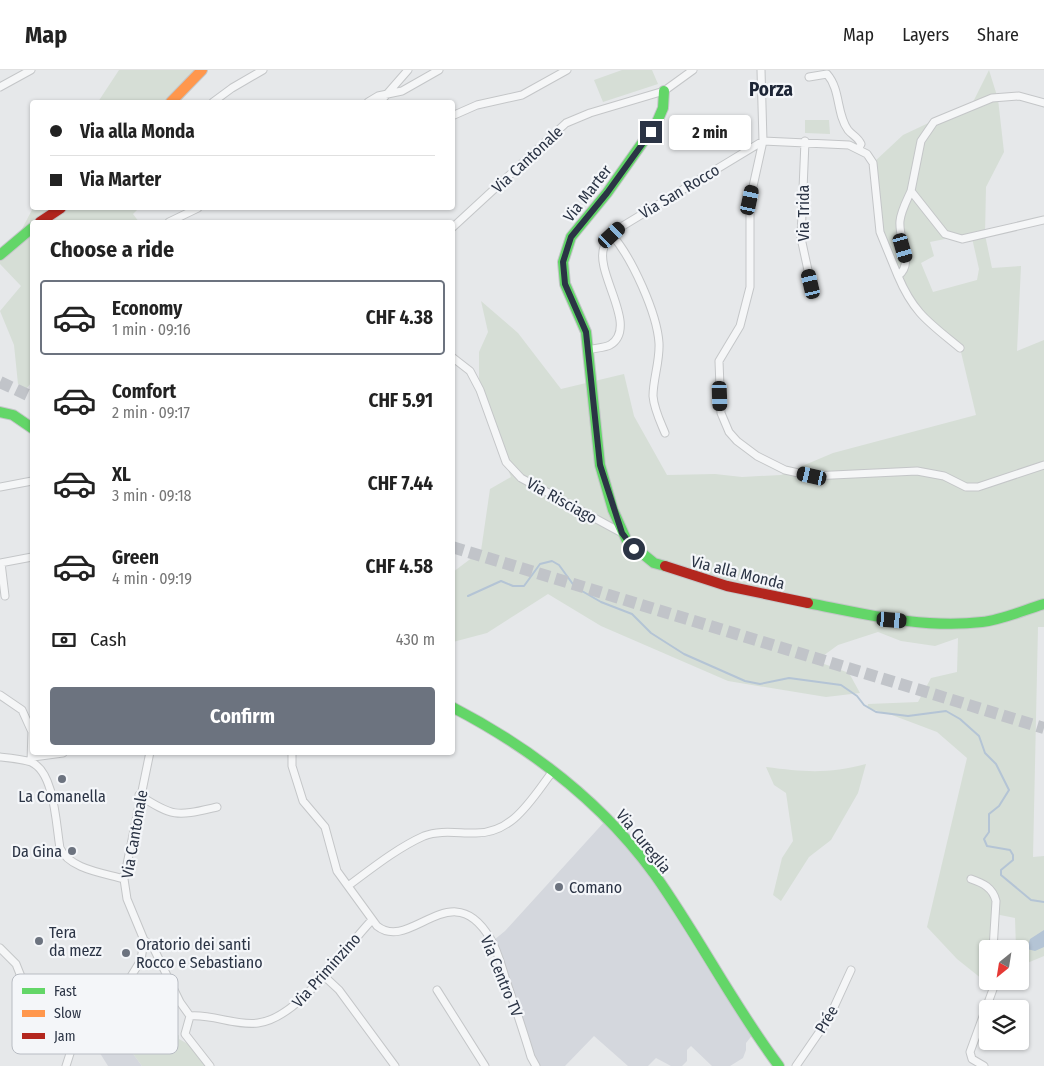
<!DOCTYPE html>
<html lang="en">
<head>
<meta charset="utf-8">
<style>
  body { margin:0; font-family:"Fira Sans Condensed",sans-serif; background:#f2f2f2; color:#222; height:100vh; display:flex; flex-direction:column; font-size:19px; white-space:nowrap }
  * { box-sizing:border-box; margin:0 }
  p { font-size:16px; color:#767676 }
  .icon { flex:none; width:28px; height:28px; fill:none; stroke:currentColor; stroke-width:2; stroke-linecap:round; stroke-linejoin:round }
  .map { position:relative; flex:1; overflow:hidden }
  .drawer { position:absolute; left:30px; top:150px; width:425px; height:535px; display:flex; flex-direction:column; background:#fff; border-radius:5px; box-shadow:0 1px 4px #0004 }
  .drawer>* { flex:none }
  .banner { position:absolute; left:30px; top:30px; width:425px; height:110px; border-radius:5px; box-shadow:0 1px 4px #0004; display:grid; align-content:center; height:110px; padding:0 20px; background:#fff }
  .needle { width:32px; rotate:210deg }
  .fabs { position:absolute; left:979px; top:870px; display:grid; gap:10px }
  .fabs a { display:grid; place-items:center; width:50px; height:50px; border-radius:5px; background:#fff; box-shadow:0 1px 4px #0004; font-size:25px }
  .end { position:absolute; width:22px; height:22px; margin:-11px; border:6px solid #2b3445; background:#fff; box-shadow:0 0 0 2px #fff }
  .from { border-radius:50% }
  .bubble { position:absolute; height:35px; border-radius:5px; background:#fff; box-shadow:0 1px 4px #0004; font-size:16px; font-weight:700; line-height:35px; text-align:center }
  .car { position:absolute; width:15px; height:30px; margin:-15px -8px; border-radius:6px; box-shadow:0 0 4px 1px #0007; background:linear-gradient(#222 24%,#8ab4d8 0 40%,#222 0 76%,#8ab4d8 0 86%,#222 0) }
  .banner b { display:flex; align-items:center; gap:18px; height:48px; font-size:19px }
  .banner b+b { border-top:1px solid #e0e0e0 }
  .banner i { width:12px; height:12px; background:#222 }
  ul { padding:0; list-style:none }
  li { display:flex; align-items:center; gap:15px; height:75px; margin:0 10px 8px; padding:0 10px; border:2px solid transparent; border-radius:5px }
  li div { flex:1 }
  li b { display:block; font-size:19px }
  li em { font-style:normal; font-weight:700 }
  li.current { border-color:#6c737f }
  li>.icon { width:45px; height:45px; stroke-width:1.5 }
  h2 { padding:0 20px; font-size:22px; line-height:60px }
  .pay { display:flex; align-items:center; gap:12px; height:55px; padding:0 20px; font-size:19px }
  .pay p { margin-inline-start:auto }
  .button { display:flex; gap:10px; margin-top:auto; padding:10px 20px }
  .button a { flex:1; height:58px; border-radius:5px; background:#6c737f; color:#fff; font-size:20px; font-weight:700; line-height:58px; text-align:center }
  header { display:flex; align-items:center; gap:30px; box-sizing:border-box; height:70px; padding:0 25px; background:#fff; border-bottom:1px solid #e0e0e0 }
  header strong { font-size:24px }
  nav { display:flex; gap:28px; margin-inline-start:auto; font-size:18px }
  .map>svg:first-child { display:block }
</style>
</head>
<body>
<header>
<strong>Map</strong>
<nav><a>Map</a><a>Layers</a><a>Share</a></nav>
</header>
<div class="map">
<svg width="1044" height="996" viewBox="0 0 1044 996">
  <rect width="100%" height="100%" fill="#e6e8ea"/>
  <!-- built -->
  <path fill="#d4d7dd" d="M606,750L654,811L718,915L754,963L746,973V980L743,988L730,996H712L691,976L687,980V991L682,996H671L656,988L648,996H628L594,966L565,996H538L533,987L494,870L505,861Z
    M105,944L136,977L131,981L142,996H108L98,980L84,966Z"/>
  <!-- green -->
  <path fill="#d6ded6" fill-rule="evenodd" d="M119,0H202L177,32H98Z
    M622,0H652L658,14L603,32L594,10Z
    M989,0L998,29L1004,82L986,117L985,165L992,198L1021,196L1017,281L1044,270V557H1038L1033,787L1044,786V886L1020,896V879H1016L1015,848L995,844L993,879H988L987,903L982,909L957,889L927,857L967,688L937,662L892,645L867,638L868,634L918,632L931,608L957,602L958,568L935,576L901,571L878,562L838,575L816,591L849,603L860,623L826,627L728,611L601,556L548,524L487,563L453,572V502L481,481L490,419L511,407L479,325V282L488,262L481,231L518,263L561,319L624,304L634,346L667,405L715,404L742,407L781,405L833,383L976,345L960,278L920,245L880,162L873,93L903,65L973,32ZM955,167L972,168L979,199L977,210L933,222L921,193L934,186L930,172Z
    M805,50H829L830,64L805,63Z
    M33,138H139L133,144L139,152H32V312L26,319L18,314L14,275L0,241L21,216L0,194V183L14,174Z
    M866,694L858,723L831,770L809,787L781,831L773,825L782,788L793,771L786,723L774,715L766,697C804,702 829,704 866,694Z
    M179,965V969L188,974L206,996H142L131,981L136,977L148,984L152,979Z"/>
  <!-- water -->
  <path fill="#b4c4d5" d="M1044,860V877L1035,881L1027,879L1030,869Z"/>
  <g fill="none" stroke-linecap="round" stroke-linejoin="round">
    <!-- stream -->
    <path stroke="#b4c4d5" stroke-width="2" d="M468,526L501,511L513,516H524L540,494L552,491L559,495L575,517L601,532L632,544L651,563L684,584L745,611L760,614L789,608L841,615L857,626L864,635L876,642L908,646L946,641L960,649L979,666L985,683L996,694L1009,720L999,736L989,744V762L984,769L987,776L1010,780L1013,785V790L1001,800V805L1031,830L1044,832"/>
    <!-- highway-tunnel -->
    <path stroke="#c1c4c9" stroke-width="12" stroke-dasharray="12 6" stroke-linecap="butt" d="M0,312L32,327
      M452,477L1044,658"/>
    <!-- street casing -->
    <g stroke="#c4c6c8" stroke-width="9">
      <path id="street" d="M761,0L763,71L750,130V217L740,256L719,291L721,343L729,362L737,371L757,386L785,400L812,406L917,401L944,406L966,417H978L1044,395
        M809,7L827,4C841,20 836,43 848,60C852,65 858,67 861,74L859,78
        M0,17L31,0
        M213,32L232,18L263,0
        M368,32L378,26L402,21L439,0
        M380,32L408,0
        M452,46L477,35L522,25L567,0
        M805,71L801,168L811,214
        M911,121L921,71L934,52L992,28L1019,26L1044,33
        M169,152L198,138
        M452,158L566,53L590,43L664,21L693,0
        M612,165C632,188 657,243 659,273C660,291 653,309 653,326C654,339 660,351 665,363
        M898,206C914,244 930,253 960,278
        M588,280C594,278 604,278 610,275C640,257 594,203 604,177C606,169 615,162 621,157L763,71L849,75L867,84L873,93L880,162L898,206C915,193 898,170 900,151C901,141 907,130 911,121L945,164L962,169L1044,150
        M452,287L470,301L480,320L506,392L521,408L622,463
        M0,417L32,411
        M0,493L32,487
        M1,493L5,526
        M0,625L22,640L32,662
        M292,682V696L303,731L325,757L337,801L377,856C411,883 451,803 490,868C497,879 501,894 505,907C514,934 523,960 531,987L536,996
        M0,687C10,688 21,689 31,692C55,702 56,756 60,778C69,799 104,803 124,809
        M33,687L63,683
        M31,692L32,660
        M139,725C174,748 177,746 217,737
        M971,809C983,813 993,818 996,831L993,879
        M348,816C371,799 397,778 424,766C439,760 457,763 473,763C513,765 532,728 553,701
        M144,870L153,877L180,932L190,946
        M0,878L16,894L24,914
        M324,906L339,920L395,996
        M437,920L485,996
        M190,946C213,944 235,956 258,953C299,948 344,879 372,850
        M190,946L185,964L210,996
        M66,996L74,971L122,921L141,890L144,870L127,829L124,809L150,682
        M796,996L829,948L851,900
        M984,996L972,989L970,982L996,911"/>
    </g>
    <!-- fast casing -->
    <g stroke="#c4c6c8" stroke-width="12">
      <path id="fast" d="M664,21L663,38L657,52L607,123L571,167L563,192L565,214L586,262L600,395L613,440L627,471L654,493L665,496
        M0,185L32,158
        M0,342L13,345L32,358
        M808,533C865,544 923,559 982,552C1002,550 1024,540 1044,534
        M452,637C531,678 602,732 655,805C699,867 733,935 779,996"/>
    </g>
    <!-- slow casing -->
    <g stroke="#c4c6c8" stroke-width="12">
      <path id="slow" d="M171,32L202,0"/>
    </g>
    <!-- jam casing -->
    <g stroke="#c4c6c8" stroke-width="12">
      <path id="jam" d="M40,152L61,138
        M665,496L727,516L808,533"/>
    </g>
    <!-- street -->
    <use href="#street" stroke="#f5f6f7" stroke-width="7"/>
    <!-- fast -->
    <use href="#fast" stroke="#63d668" stroke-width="10"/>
    <!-- slow -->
    <use href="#slow" stroke="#ff974d" stroke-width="10"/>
    <!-- jam -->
    <use href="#jam" stroke="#b3261e" stroke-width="10"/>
  </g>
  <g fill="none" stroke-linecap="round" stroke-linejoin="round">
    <!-- route -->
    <path stroke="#2b3445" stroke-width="6" d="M634,479L622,463L600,395L586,262L565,214L563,192L571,167L607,123L651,62"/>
  </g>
  <!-- markers -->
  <g fill="#6c737f" stroke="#f4f6f9" stroke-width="2">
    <circle cx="62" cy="709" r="5"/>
    <circle cx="72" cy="781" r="5"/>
    <circle cx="559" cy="817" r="5"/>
    <circle cx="39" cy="871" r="5"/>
    <circle cx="126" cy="883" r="5"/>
  </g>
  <g text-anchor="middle" stroke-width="4.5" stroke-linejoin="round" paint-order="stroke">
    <!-- street labels -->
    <g font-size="16" fill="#2b3445" stroke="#f4f6f9">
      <text transform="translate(527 89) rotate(-43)" y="6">Via Cantonale</text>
      <text transform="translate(679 121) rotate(-31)" y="6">Via San Rocco</text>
      <text transform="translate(587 123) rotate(-52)" y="6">Via Marter</text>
      <text transform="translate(803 143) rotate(-90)" y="6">Via Trida</text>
      <text transform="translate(562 430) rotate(29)" y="6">Via Risciago</text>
      <text transform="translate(738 502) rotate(14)" y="6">Via alla Monda</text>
      <text transform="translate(134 764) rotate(-80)" y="6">Via Cantonale</text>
      <text transform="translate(644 771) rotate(51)" y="6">Via Cureglia</text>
      <text transform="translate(326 900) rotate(-48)" y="6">Via Priminzino</text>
      <text transform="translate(502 906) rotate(68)" y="6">Via Centro TV</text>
      <text transform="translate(826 949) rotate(-59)" y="6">Prée</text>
    </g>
    <!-- poi labels -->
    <g font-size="16" fill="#2b3445" stroke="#f4f6f9" text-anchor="start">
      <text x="62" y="732" text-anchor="middle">La Comanella</text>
      <text x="62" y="787" text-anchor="end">Da Gina</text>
      <text x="569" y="823">Comano</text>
      <text x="49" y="868">Tera<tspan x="49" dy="18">da mezz</tspan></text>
      <text x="136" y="880">Oratorio dei santi<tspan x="136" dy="18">Rocco e Sebastiano</tspan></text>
    </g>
    <!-- quarter labels -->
    <g font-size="19" font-weight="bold" fill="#1d2536" stroke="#f4f6f9">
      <text x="771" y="26">Porza</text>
    </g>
  </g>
  <!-- legend -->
  <rect x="12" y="904" width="166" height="80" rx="8" fill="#f4f6f9" stroke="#b8bcc3" stroke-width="1"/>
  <rect x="22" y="918" width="23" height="6" fill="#63d668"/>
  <rect x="22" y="940" width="23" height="7" fill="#ff974d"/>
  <rect x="22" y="963" width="23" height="6" fill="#b3261e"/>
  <g font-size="14" fill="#2b3445">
    <text x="54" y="926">Fast</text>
    <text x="54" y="948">Slow</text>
    <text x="54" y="971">Jam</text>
  </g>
</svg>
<div class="fabs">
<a><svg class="needle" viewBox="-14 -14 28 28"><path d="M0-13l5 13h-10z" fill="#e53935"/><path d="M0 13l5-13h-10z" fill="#767676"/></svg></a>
<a><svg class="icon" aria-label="layers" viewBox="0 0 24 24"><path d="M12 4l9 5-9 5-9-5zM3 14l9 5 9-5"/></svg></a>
</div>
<i class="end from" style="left:634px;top:479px"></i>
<i class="end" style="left:651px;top:62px"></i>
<div class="bubble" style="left:669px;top:45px;width:82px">2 min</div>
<i class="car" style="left:750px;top:130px;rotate:12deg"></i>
<i class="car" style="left:612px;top:165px;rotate:47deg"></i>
<i class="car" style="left:903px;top:178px;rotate:164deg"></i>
<i class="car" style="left:811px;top:214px;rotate:347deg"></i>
<i class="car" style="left:720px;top:326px;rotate:178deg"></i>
<i class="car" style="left:812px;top:406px;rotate:283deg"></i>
<i class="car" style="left:892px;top:550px;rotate:95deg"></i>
<div class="banner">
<b><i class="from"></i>Via alla Monda</b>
<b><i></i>Via Marter</b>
</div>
<section class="drawer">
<h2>Choose a ride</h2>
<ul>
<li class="current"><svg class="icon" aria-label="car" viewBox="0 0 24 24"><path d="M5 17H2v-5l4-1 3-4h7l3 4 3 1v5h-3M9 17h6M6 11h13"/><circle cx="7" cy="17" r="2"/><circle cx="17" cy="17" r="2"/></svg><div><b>Economy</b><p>1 min · 09:16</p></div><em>CHF 4.38</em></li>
<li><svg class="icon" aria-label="car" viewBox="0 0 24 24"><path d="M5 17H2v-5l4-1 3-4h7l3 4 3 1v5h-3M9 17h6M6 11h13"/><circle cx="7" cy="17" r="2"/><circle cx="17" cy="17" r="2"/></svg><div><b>Comfort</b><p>2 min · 09:17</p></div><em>CHF 5.91</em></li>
<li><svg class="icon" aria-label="car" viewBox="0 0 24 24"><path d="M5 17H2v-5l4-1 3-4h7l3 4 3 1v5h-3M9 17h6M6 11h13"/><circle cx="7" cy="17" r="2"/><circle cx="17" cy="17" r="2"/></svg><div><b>XL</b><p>3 min · 09:18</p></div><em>CHF 7.44</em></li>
<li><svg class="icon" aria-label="car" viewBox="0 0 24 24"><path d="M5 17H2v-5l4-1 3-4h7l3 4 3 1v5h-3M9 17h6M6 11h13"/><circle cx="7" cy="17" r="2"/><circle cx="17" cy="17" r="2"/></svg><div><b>Green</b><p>4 min · 09:19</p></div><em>CHF 4.58</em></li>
</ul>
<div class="pay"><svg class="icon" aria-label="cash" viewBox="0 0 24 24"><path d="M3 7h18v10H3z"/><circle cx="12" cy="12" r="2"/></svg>Cash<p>430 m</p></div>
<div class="button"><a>Confirm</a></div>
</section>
</div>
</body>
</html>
